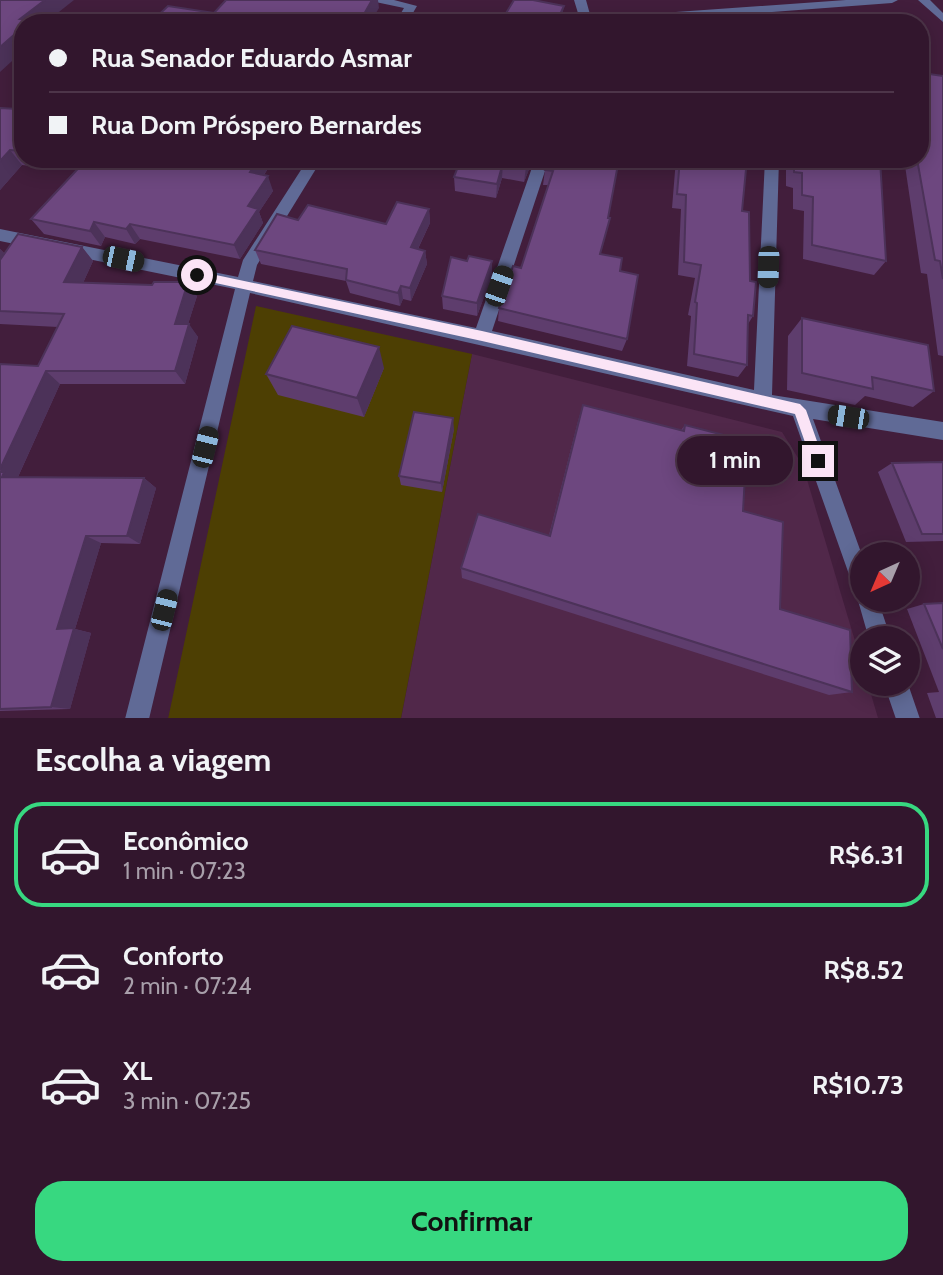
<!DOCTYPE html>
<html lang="pt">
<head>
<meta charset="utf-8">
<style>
  body { margin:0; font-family:Cabin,sans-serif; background:#3a1f35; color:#f1f3f6; height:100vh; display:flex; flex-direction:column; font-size:26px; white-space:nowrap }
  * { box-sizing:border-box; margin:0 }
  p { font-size:23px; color:#a89faa }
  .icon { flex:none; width:38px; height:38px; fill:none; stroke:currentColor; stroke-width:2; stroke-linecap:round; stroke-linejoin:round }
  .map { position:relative; height:718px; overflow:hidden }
  .panel { display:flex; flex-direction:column; background:#32162d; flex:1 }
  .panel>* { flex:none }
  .banner { position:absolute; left:14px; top:14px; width:915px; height:154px; border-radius:28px; box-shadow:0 4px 18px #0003,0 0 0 2px #4d3549; display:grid; align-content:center; height:154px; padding:0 35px; background:#32162d }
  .needle { width:46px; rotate:224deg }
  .fabs { position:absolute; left:850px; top:542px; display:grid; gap:14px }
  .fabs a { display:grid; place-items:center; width:70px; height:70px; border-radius:50%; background:#32162d; box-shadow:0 4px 18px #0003,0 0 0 2px #4d3549; font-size:35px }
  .end { position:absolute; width:32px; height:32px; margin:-16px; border:9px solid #fbe4f6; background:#111; box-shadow:0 0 0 4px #111 }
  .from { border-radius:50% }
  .bubble { position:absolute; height:49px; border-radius:24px; background:#32162d; box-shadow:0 4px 18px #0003,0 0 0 2px #4d3549; font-size:23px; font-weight:800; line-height:49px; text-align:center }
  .car { position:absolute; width:21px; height:42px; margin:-21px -10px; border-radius:9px; box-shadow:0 0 5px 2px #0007; background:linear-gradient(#222 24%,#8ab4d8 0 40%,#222 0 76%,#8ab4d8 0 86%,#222 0) }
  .banner b { display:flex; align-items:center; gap:24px; height:66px; font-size:26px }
  .banner b+b { border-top:2px solid #4d3549 }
  .banner i { width:18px; height:18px; background:#f1f3f6 }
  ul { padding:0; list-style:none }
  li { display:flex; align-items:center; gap:21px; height:105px; margin:0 14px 10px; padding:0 21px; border:4px solid transparent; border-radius:28px }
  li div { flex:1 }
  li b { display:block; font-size:26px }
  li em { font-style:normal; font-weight:800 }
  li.selected { border-color:#37d880 }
  li>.icon { width:63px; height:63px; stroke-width:1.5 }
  h2 { padding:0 35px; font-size:32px; line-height:84px }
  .primary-button { display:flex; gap:14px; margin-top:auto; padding:14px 35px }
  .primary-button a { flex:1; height:80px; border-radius:28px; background:#37d880; color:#111; font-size:28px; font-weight:800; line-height:80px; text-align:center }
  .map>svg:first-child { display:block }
</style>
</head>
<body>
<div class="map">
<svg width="943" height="719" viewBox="0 0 943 719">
  <rect width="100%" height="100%" fill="#421e3c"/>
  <!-- built -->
  <path fill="#51284a" d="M472,354L782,432L803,466L863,668V684H868L878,718L401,719Z"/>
  <!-- green -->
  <path fill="#4d3f03" d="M256,306L472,354L401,718L168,719Z"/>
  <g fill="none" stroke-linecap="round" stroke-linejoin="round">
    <!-- street -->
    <path fill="#606a96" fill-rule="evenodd" d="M366,0H394L417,6L407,23H395L404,8Z
      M574,0H586L591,18L846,0H898L892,3L624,23H581Z
      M918,0H930L943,13V22Z
      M308,159H322L257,265L253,281L476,328L535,159H549L492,331L754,390L765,159H779L772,395L943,422V440L813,419L863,558V600H878L891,639H869L857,597L793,416L250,293L149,719H125L235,289L0,241V229L238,277L243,260Z
      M884,684H908L920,719H896Z"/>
  </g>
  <!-- wall -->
  <path fill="#5e3d6d" d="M922,73L943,76V356L938,355L927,274L921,273L904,159H920Z
    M23,105V159H75L67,170L22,165L0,190V108L18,109Z
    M78,159H274L264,175L273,191L259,212L263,223L240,259L140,239L135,244L105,237L101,246L44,234L31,219L82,165Z
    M461,159H533L524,182L502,178L496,198L455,191L454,177Z
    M549,159H629L626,167L618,166L600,254L620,271L627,339L622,351L498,321L499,308L521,268L548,185H543L545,170Z
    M676,159H747L742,211L753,316L748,324L747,365L738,377L687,366L691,316L688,315L695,278L678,275L681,209L672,208Z
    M786,159H880L886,261L874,275L803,259L804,211L793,209V188L786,186Z
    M429,209L430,223L418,249L425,251L427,264L411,301L403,299L400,306L350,293L346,281L261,264L255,250L386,224Z
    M82,247L93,261L83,283L197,296L188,324L198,337L185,384H60L18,477L144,478L156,488L140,544L101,543L75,629L91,633L70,709L0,711V364L38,366L58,327L0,324V249L4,253Z
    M492,275L477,316L443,309L442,296Z
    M802,318L934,391L913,407L865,396L855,405L787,390L788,336Z
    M384,368L364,417L278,395L266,374Z
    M583,405L681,430L685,425L743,511L780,609L852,692L829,695L462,578L461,568L549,535L578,421Z
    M454,429L442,492L401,485L399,476Z
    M943,462V541L906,542L878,472L892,463Z
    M943,603V718H936L927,693L939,692L907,609L924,604Z"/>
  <!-- shaded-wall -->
  <path fill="#4c3259" d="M45,0H74L45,23H23L20,19Z
    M372,0H378L379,8L370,23H359Z
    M564,6L561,23H556Z
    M23,27V51L0,72V47Z
    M10,150L22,165L0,190V161Z
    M59,159H75L67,170Z
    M258,159H274L256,187L250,172Z
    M529,159H533L524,182L526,167Z
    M503,163L502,178L496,198L497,184Z
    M268,176L273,191L259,212L263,223L240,259L234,245L248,206Z
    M429,209L430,223L412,261L411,247Z
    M94,222L105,237L101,246L90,231Z
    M130,224L140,239L135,244L126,229Z
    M82,247L93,261L77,296L64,282Z
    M0,249L4,253L0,260Z
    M425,251L427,264L411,301L410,288Z
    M492,261V275L477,316V303Z
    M188,282L197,296L184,337L175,324Z
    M401,286L403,299L400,306L398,293Z
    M189,324L198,337L185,384L175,371Z
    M379,347L384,368L364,417L357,398Z
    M46,371L60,384L17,479L2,477L0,469Z
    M453,418L454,429L442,492L441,483Z
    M144,478L156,488L140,544L127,536Z
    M86,536L101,543L75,629L91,633L70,709L51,707L57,629Z"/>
  <!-- building -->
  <path fill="#6d477f" stroke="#4c3259" stroke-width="2" d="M0,0H45L20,19L30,20L28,23H23V27L0,47Z
    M226,0H372L359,23H150L168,6L214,13Z
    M514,0H533L564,6L556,23H500Z
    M920,61L922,62V73L943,76V279L940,261L935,260L917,159H920Z
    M22,104L23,151L10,150L0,161V108L18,109Z
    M87,159H258L250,172L268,176L248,206L258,209L234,245L130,224L126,229L94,222L90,231L31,219Z
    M461,159H529L526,167L503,163L497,184L454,177Z
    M549,159H619L608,218H610L600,254L622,258L620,271L638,275L627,339L499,308L513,266L521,268L553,171L545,170Z
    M680,159H747L742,211L749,212L750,281L756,282L753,316L748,315L747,365L694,354L697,303L695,302L701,265L684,262L686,195L677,194Z
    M794,159H880L886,261L812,245L813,197L802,195V173L794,172Z
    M397,202L429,209L411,247L425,251L410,288L401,286L398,293L346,280L347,269L255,250L277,214L298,220L308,205L386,224Z
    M18,234L82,247L64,282L152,285L154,282H188L175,324H189L175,371H46L0,469V364L38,366L64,314L0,311V260Z
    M469,256L492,261L477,303L442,296L451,257L467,261Z
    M802,318L928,345L934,391L872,377L873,389L802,373Z
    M292,326L379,347L357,398L266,374Z
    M583,405L684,431L685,425L747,441L743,511L783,522L780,609L850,630L852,692L461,568L478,514L550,536Z
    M414,412L453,418L441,483L399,476Z
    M943,462V534H922L892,463Z
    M0,472H4L2,477L144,478L127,536H86L57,629L74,628L51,707L0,709Z
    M943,603V649L924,604Z"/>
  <!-- route -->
  <path fill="#fbe4f6" d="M197,271L482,331L800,404L806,410L824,461L822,465H813L795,414L482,341L197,279L191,275Z"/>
</svg>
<div class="fabs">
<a><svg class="needle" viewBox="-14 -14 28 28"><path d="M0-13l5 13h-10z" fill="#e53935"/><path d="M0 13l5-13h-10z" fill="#a89faa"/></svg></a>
<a><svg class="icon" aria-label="layers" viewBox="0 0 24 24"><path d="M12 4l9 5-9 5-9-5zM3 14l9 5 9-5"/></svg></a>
</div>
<i class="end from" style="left:197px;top:275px"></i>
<i class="end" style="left:818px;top:461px"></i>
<div class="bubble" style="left:677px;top:436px;width:116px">1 min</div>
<i class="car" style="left:123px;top:259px;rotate:102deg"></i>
<i class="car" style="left:768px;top:267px;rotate:182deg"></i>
<i class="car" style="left:499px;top:286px;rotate:19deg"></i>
<i class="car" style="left:848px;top:417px;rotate:279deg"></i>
<i class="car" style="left:205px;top:447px;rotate:14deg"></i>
<i class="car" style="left:164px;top:610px;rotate:14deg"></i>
<div class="banner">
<b><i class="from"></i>Rua Senador Eduardo Asmar</b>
<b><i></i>Rua Dom Próspero Bernardes</b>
</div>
</div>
<section class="panel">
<h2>Escolha a viagem</h2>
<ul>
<li class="selected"><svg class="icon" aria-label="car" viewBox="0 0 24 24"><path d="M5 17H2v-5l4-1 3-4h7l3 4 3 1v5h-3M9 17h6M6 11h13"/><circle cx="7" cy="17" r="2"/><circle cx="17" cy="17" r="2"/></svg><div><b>Econômico</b><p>1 min · 07:23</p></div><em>R$6.31</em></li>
<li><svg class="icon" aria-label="car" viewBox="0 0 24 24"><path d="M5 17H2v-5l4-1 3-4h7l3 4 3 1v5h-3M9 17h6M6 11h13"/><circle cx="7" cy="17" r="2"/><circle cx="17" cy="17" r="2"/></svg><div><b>Conforto</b><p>2 min · 07:24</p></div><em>R$8.52</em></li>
<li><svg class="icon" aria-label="car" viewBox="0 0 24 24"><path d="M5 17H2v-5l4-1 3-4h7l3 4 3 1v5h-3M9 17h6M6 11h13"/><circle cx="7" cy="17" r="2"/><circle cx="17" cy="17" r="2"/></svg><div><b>XL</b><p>3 min · 07:25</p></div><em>R$10.73</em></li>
</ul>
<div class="primary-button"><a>Confirmar</a></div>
</section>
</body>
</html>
